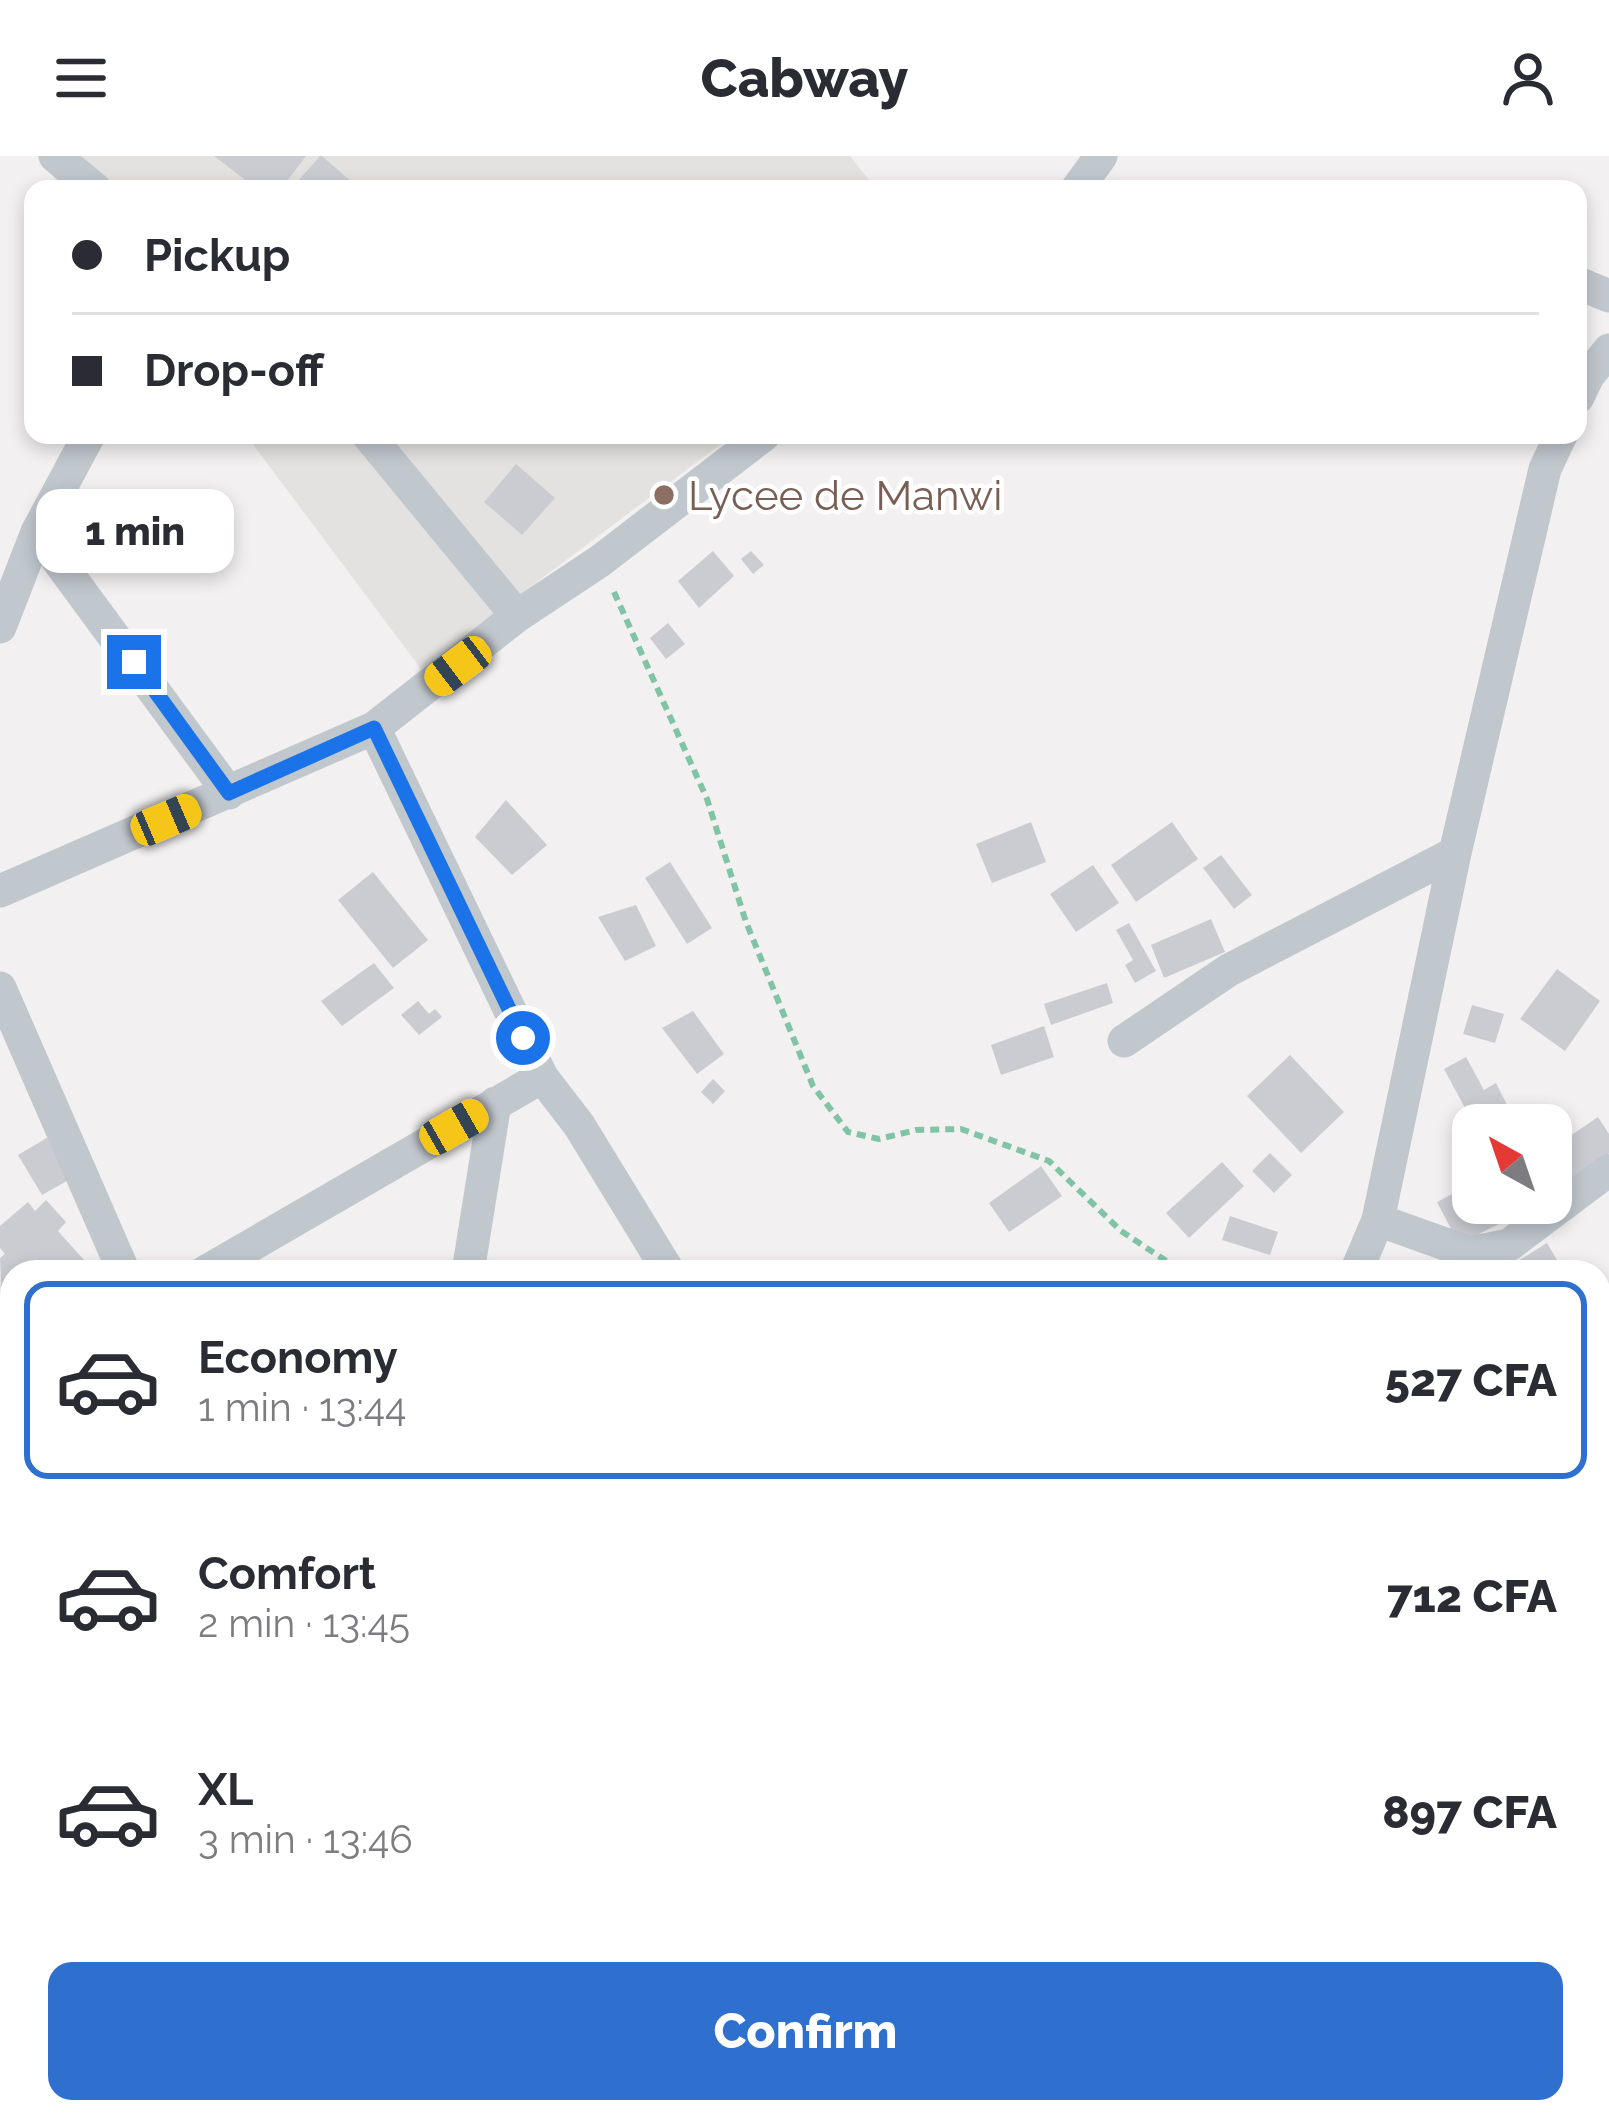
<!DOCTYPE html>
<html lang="en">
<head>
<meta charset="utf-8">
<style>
  body { margin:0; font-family:Raleway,sans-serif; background:#f2f2f3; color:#2b2b33; height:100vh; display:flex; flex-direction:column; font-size:45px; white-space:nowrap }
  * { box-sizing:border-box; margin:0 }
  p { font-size:39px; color:#7c7c81 }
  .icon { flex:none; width:66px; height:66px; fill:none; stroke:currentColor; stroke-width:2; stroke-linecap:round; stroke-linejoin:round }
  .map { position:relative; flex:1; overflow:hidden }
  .drawer { position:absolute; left:0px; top:1104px; width:1611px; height:864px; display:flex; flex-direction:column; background:#fff; border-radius:36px 36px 0 0; box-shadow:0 6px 18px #0003 }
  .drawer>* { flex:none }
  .hud { position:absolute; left:24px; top:24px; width:1563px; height:264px; border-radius:24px; box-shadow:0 6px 18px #0003; display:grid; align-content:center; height:264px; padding:0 48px; background:#fff }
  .needle { width:78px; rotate:320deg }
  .controls { position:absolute; left:1452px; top:948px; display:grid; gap:24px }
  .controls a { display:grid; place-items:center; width:120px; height:120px; border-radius:24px; background:#fff; box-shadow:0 6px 18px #0003; font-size:60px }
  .end { position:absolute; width:54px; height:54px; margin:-27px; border:15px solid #1a73e8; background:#fff; box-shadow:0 0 0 6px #fff }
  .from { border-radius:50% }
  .bubble { position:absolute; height:84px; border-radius:24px; background:#fff; box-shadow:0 6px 18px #0003; font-size:39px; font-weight:800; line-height:84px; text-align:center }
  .car { position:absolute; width:36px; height:72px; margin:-36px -18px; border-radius:15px; box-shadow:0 0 9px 3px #0007; background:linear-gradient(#f5c518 24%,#345 0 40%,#f5c518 0 76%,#345 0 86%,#f5c518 0) }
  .hud b { display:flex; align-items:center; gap:42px; height:114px; font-size:45px }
  .hud b+b { border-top:3px solid #e1e1e2 }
  .hud i { width:30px; height:30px; background:#2b2b33 }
  ul { padding:21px 0 0; list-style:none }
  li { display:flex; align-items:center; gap:36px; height:198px; margin:0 24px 18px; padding:0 24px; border:6px solid transparent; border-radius:24px }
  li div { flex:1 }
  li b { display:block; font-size:45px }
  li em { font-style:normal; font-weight:800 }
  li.current { border-color:#2f6fcd }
  li>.icon { width:108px; height:108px; stroke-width:1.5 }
  .button { display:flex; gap:24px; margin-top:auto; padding:24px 48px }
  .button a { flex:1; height:138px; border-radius:24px; background:#2f6fcd; color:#fff; font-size:48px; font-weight:800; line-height:138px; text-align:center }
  header { display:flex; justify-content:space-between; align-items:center; height:156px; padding:0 48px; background:#fff; font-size:54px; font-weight:800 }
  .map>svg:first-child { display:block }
</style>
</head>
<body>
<header><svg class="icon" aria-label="menu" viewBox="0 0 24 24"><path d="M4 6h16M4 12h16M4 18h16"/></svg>Cabway<svg class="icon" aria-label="person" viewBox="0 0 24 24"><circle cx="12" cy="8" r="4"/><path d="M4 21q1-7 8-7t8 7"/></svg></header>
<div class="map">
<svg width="1609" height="1968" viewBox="0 0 1609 1968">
  <rect width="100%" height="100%" fill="#f2f0f0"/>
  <!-- education -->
  <path fill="#e3e2e1" d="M38,0H850L876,33H63Z
    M246,279H733L421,513Z"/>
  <!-- building -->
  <path fill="#cbccd2" d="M214,0H306L281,33H257Z
    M320,0H322L360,33H291Z
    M516,308L555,342L522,379L484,346Z
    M713,395L734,420L699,452L678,425Z
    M751,395L764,409L753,418L741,403Z
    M668,467L685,488L666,503L650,482Z
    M506,644L547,689L512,719L475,681Z
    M1031,666L1046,706L992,727L976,688Z
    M1172,666L1198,703L1136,746L1111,709Z
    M1221,699L1252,739L1234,753L1203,712Z
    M670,706L712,772L687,788L645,722Z
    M1093,709L1119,747L1076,776L1050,738Z
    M373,716L428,784L393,812L338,744Z
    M636,749L656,790L625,805L598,761Z
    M1211,763L1225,796L1164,822L1151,789Z
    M1129,767L1156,815L1135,827L1125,809L1133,804L1116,774Z
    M374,807L394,832L342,870L321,845Z
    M1557,813L1600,845L1565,895L1520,863Z
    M1107,827L1113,847L1051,869L1044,848Z
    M418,845L429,858L435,853L442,861L419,879L401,859Z
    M1472,849L1504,858L1495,887L1463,878Z
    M693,855L724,898L697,918L662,872Z
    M1044,870L1054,901L1001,919L991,889Z
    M1290,899L1344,956L1301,997L1247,940Z
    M1466,901L1484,934L1496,927L1507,949L1473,967L1444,913Z
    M713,923L725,935L713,948L701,936Z
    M1598,961L1609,978V997L1562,1029L1551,1013V993Z
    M1473,978V1025L1454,987Z
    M50,980L74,1021L42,1039L18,999Z
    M1270,997L1292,1019L1274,1037L1252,1015Z
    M1222,1006L1244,1030L1189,1082L1166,1057Z
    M1041,1010L1062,1040L1009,1076L989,1047Z
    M1473,1027V1047H1513L1495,1056L1501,1067L1459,1088L1437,1046Z
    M46,1044L66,1066L58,1075L85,1105L76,1116H12V1139L2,1148L0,1102L5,1098L0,1092V1070L28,1046L35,1055Z
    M1230,1060L1278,1076L1270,1099L1222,1084Z
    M1547,1087L1564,1116H1500Z
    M1599,1249L1609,1267V1292L1599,1298Z
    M0,1376L12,1390V1400L0,1410Z
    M1609,1381V1425L1599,1410V1388Z
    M1609,1814V1886L1599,1878V1826Z"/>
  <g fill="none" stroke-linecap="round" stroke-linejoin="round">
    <!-- path -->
    <path stroke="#80c4a5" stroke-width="6" stroke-dasharray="9 6" stroke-linecap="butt" d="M614,436L707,643L746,766L813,930L848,976L879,983L916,974L961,973L1049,1005L1121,1075L1183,1116"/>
    <!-- street -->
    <path stroke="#c0c7cd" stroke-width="33" d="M55,0L95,33
      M1077,33L1101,0
      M1578,127L1609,140
      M1578,241L1588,220L1609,194
      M368,279L517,460
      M37,376L229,637
      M0,471L37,376L89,279
      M374,572L542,921
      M0,735L374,572L517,460L600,405L764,279
      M0,832L124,1116
      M1124,885L1229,814L1455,697
      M1378,1064L1470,1097L1509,1089L1609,1014
      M205,1116L542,921L579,969L669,1116
      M468,1116L495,947
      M1356,1116L1378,1064L1455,697L1545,313L1561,279
      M3,1227L12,1222
      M150,1956L153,1968"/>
  </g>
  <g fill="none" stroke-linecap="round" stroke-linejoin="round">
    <!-- route -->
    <path stroke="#1a73e8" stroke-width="15" d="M134,506L229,637L374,572L523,882"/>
  </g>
  <!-- markers -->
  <circle fill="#8d6e63" stroke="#fff" stroke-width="4.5" cx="664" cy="339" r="12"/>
  <g text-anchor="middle" stroke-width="9" stroke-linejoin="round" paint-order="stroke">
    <!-- education labels -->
    <g font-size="42" fill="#785e54" stroke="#fff" text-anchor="start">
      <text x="688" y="354">Lycee de Manwi</text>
    </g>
  </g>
</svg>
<div class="controls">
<a><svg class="needle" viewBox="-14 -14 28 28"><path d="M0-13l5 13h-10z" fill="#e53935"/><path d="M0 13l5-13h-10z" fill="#7c7c81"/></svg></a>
</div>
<i class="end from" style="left:523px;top:882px"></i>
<i class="end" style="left:134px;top:506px"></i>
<div class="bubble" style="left:36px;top:333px;width:198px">1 min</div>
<i class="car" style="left:458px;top:510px;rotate:233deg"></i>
<i class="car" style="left:166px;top:664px;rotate:67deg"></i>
<i class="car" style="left:454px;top:971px;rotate:60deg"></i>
<div class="hud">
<b><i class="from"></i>Pickup</b>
<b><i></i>Drop-off</b>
</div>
<section class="drawer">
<ul>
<li class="current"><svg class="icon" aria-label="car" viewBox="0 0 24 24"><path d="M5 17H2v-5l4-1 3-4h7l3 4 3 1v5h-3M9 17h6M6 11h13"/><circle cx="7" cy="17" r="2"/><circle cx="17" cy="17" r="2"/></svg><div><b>Economy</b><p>1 min · 13:44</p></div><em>527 CFA</em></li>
<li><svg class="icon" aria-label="car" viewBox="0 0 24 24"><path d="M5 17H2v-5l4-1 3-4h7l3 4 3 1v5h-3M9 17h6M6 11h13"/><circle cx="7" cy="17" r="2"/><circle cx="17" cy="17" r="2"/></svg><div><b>Comfort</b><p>2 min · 13:45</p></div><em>712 CFA</em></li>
<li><svg class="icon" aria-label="car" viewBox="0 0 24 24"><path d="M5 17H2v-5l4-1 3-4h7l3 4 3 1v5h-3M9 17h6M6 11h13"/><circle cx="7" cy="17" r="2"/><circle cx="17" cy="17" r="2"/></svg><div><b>XL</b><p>3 min · 13:46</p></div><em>897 CFA</em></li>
</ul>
<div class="button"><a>Confirm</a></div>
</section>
</div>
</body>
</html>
